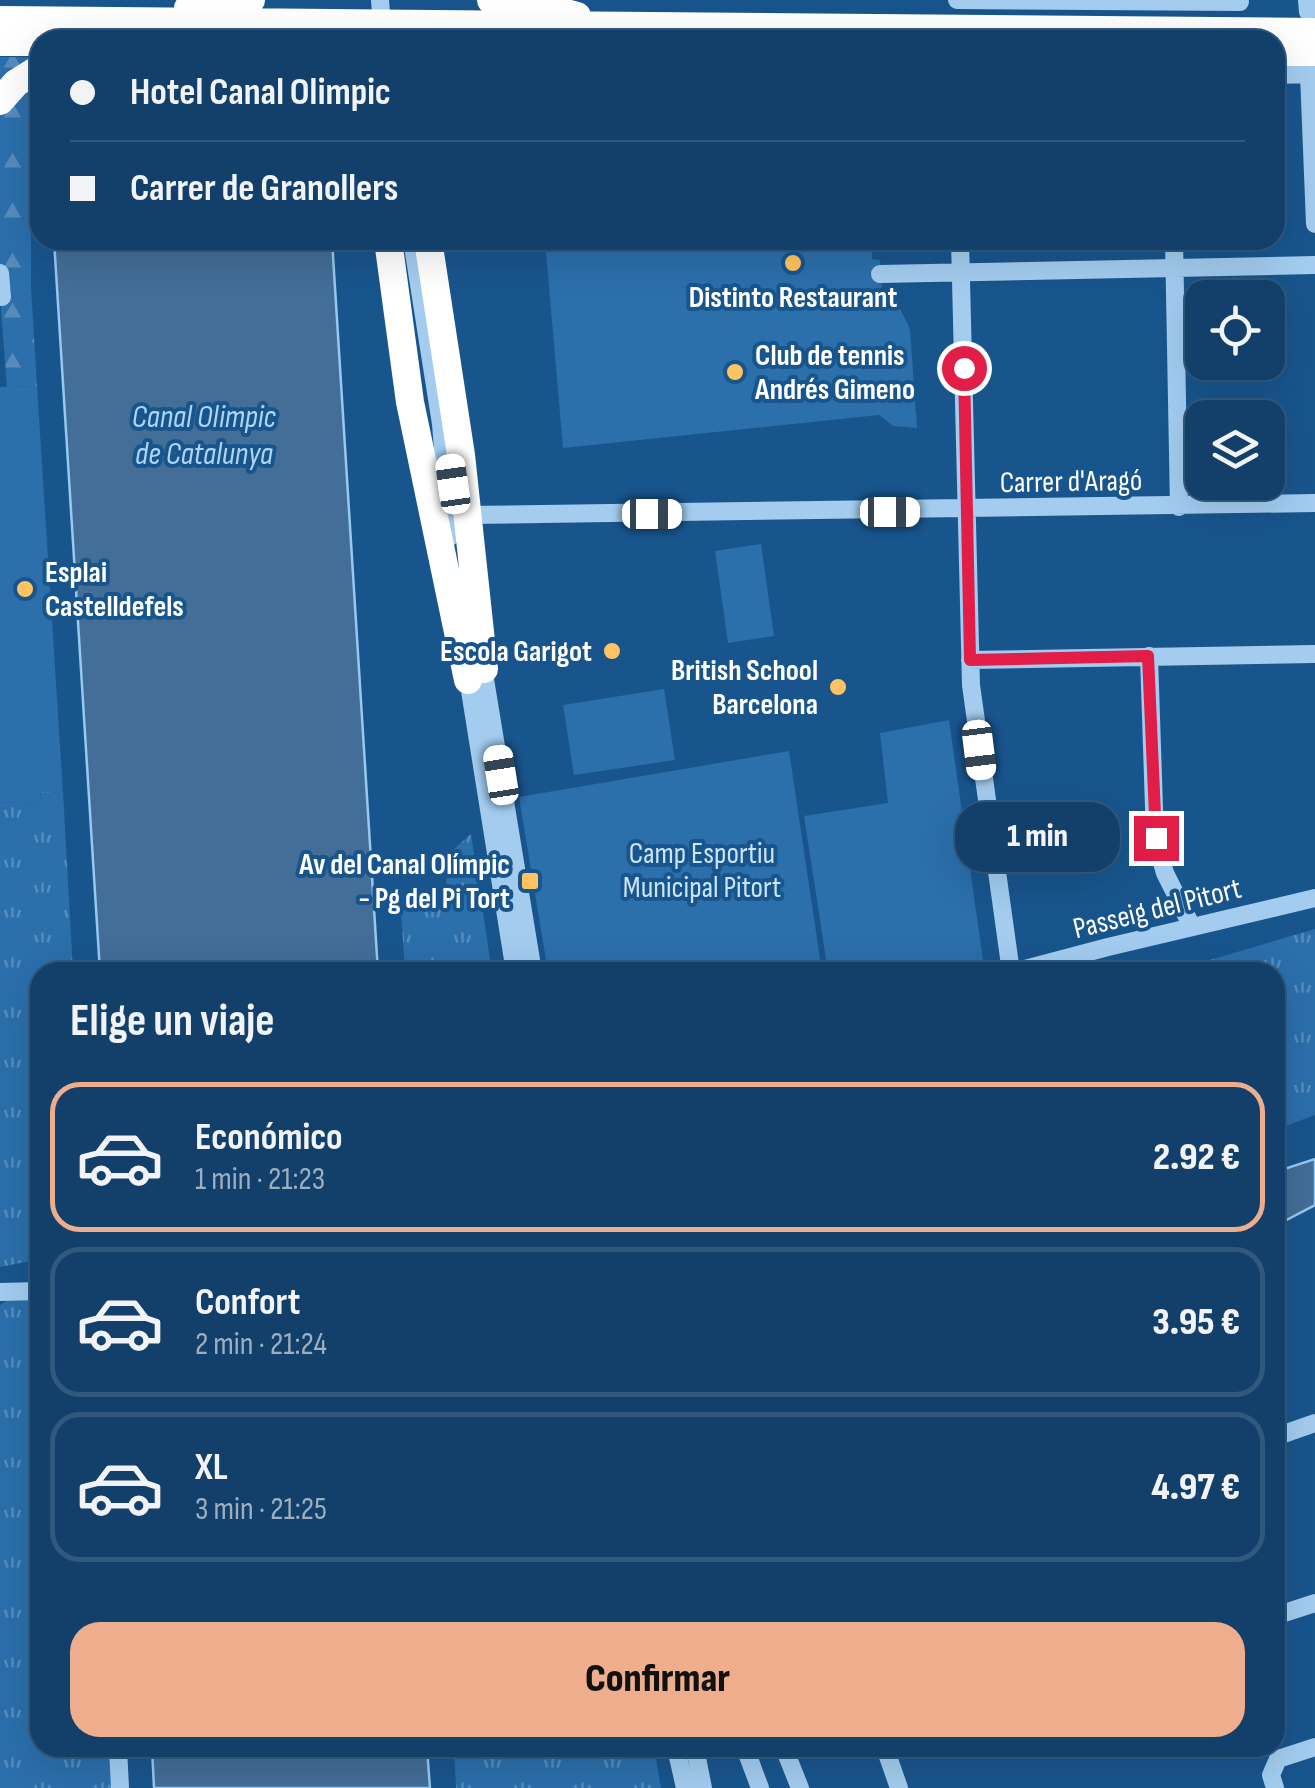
<!DOCTYPE html>
<html lang="es">
<head>
<meta charset="utf-8">
<style>
  body { margin:0; font-family:"Sofia Sans Condensed",sans-serif; background:#1f4b72; color:#f1f3f6; height:100vh; display:flex; flex-direction:column; font-size:38px; white-space:nowrap }
  * { box-sizing:border-box; margin:0 }
  p { font-size:32px; color:#9cafc1 }
  .icon { flex:none; width:55px; height:55px; fill:none; stroke:currentColor; stroke-width:2; stroke-linecap:round; stroke-linejoin:round }
  .map { position:relative; flex:1; overflow:hidden }
  .drawer { position:absolute; left:30px; top:962px; width:1255px; height:795px; display:flex; flex-direction:column; background:#12406a; border-radius:30px; box-shadow:0 10px 40px #0002,0 0 0 2px #31597e }
  .drawer>* { flex:none }
  .top-card { position:absolute; left:30px; top:30px; width:1255px; height:220px; border-radius:30px; box-shadow:0 10px 40px #0002,0 0 0 2px #31597e; display:grid; align-content:center; height:220px; padding:0 40px; background:#12406a }
  .buttons { position:absolute; left:1185px; top:280px; display:grid; gap:20px }
  .buttons a { display:grid; place-items:center; width:100px; height:100px; border-radius:20px; background:#12406a; box-shadow:0 10px 40px #0002,0 0 0 2px #31597e; font-size:50px }
  .end { position:absolute; width:45px; height:45px; margin:-22px; border:12px solid #e11d48; background:#fff; box-shadow:0 0 0 5px #fff }
  .from { border-radius:50% }
  .bubble { position:absolute; height:70px; border-radius:30px; background:#12406a; box-shadow:0 10px 40px #0002,0 0 0 2px #31597e; font-size:32px; font-weight:800; line-height:70px; text-align:center }
  .car { position:absolute; width:30px; height:60px; margin:-30px -15px; border-radius:12px; box-shadow:0 0 8px 2px #0007; background:linear-gradient(#fff 24%,#345 0 40%,#fff 0 76%,#345 0 86%,#fff 0) }
  .top-card b { display:flex; align-items:center; gap:35px; height:95px; font-size:38px }
  .top-card b+b { border-top:2px solid #31597e }
  .top-card i { width:25px; height:25px; background:#f1f3f6 }
  ul { padding:0; list-style:none }
  li { display:flex; align-items:center; gap:30px; height:150px; margin:0 20px 15px; padding:0 20px; border:5px solid #31597e; border-radius:30px }
  li div { flex:1 }
  li b { display:block; font-size:38px }
  li em { font-style:normal; font-weight:800 }
  li.selected { border-color:#eead8d }
  li>.icon { width:90px; height:90px; stroke-width:1.5 }
  h2 { padding:0 40px; font-size:45px; line-height:120px }
  .button { display:flex; gap:20px; margin-top:auto; padding:20px 40px }
  .button a { flex:1; height:115px; border-radius:30px; background:#eead8d; color:#111; font-size:40px; font-weight:800; line-height:115px; text-align:center }
  .map>svg:first-child { display:block }
</style>
</head>
<body>
<div class="map">
<svg width="1315" height="1788" viewBox="0 0 1315 1788">
  <defs>
    <pattern id="grass-tufts" width="24" height="20" patternUnits="userSpaceOnUse" patternTransform="scale(2.5)"><rect width="24" height="20" fill="#2b6fab"/><path d="M3 7l-1-3M5 7V3M7 7l1-3M15 17l-1-3M17 17v-4M19 17l1-3" fill="none" stroke="#558cbc"/></pattern>
    <pattern id="forest-firs" width="22" height="20" patternUnits="userSpaceOnUse" patternTransform="scale(2.5)"><rect width="22" height="20" fill="#2b6fab"/><path d="M5 1l3.5 6h-7zM16 11l3.5 6h-7z" fill="#558cbc"/></pattern>
  </defs>
  <rect width="100%" height="100%" fill="#18558d"/>
  <!-- grass -->
  <path fill="url(#grass-tufts)" d="M41,792H63L73,972H40V1259L0,1267V802L39,804Z
    M471,834L492,972H405L400,897L445,894L449,853Z
    M1315,929V1115L1275,1130V972H1169Z
    M40,1298V1748H112L115,1788H0V1305L9,1299Z
    M454,1748H654L661,1788H456Z"/>
  <!-- forest -->
  <path fill="url(#forest-firs)" d="M0,57H40V186L31,194V288L37,386L7,387L0,297Z"/>
  <!-- park -->
  <path fill="#2b6fab" d="M545,240H872V259L880,260L882,293L896,301L910,329L917,428L893,426L879,415L563,448Z
    M37,386L63,792H41L39,804L0,802V387Z
    M761,544L774,636L728,643L715,551Z
    M664,689L675,760L574,775L563,705Z
    M949,720L984,967L966,972H828L804,816L888,803L880,733Z
    M789,751L822,972H548L519,797Z"/>
  <!-- water -->
  <path fill="#436e97" stroke="#96c8f1" stroke-width="2.5" d="M54,240H332L378,972H100Z
    M1315,1159V1205L1275,1226V1172Z
    M152,1748H427L430,1788H154Z"/>
  <g fill="none" stroke-linecap="round" stroke-linejoin="round">
    <!-- minor -->
    <path stroke="#a3ccef" stroke-width="18" d="M380,0L383,40
      M957,0L1240,2
      M1307,0L1308,12
      M1275,75L1315,74
      M1309,75L1315,224
      M412,240L441,424L450,537
      M960,240L971,685L1011,972
      M1174,240L1179,507
      M0,273L2,297
      M880,274L1315,265
      M468,515L1315,503
      M1149,656L1155,838L1165,873L1192,927
      M970,660L1315,654
      M482,661L533,972
      M467,672L515,972
      M1013,972L1108,947L1315,898
      M0,1292L40,1291
      M1275,1437L1315,1423
      M1275,1616L1315,1603
      M118,1748L120,1788
      M676,1748L685,1788
      M695,1748L703,1788
      M745,1748L760,1788
      M784,1748L800,1788
      M885,1748L899,1788
      M1278,1759L1315,1747
      M1275,1788L1271,1775L1278,1759"/>
    <!-- highway -->
    <path stroke="#fff" stroke-width="28" d="M491,0L541,6L577,16
      M188,8L251,0
      M0,20L1315,32
      M0,42H40
      M1275,52H1315
      M0,101L16,83L40,68
      M388,240L410,402L468,680
      M428,240L461,455L484,669"/>
  </g>
  <g fill="none" stroke-linecap="round" stroke-linejoin="round">
    <!-- route -->
    <path stroke="#e11d48" stroke-width="12" d="M964,368L970,660L1148,656L1156,838"/>
  </g>
  <!-- markers -->
  <g fill="#ffc461" stroke="#18558d" stroke-width="4">
    <circle cx="793" cy="263" r="10"/>
    <circle cx="735" cy="372" r="10"/>
    <circle cx="25" cy="589" r="10"/>
    <circle cx="612" cy="651" r="10"/>
    <circle cx="838" cy="687" r="10"/>
    <rect x="520" y="871" width="20" height="20" rx="5"/>
  </g>
  <g text-anchor="middle" stroke-width="8" stroke-linejoin="round" paint-order="stroke">
    <!-- poi labels -->
    <g font-size="30" font-weight="bold" fill="#fff" stroke="#18558d" text-anchor="end">
      <text x="793" y="307" text-anchor="middle">Distinto Restaurant</text>
      <text x="755" y="365" text-anchor="start">Club de tennis<tspan x="755" dy="34">Andrés Gimeno</tspan></text>
      <text x="45" y="582" text-anchor="start">Esplai<tspan x="45" dy="34">Castelldefels</tspan></text>
      <text x="592" y="661">Escola Garigot</text>
      <text x="818" y="680">British School<tspan x="818" dy="34">Barcelona</tspan></text>
      <text x="510" y="874">Av del Canal Olímpic<tspan x="510" dy="34">- Pg del Pi Tort</tspan></text>
    </g>
    <!-- street labels -->
    <g font-size="30" fill="#fff" stroke="#18558d">
      <text transform="translate(1071 481) rotate(-1)" y="10">Carrer d'Aragó</text>
      <text transform="translate(1157 908) rotate(-14)" y="10">Passeig del Pitort</text>
    </g>
    <!-- park labels -->
    <g font-size="30" fill="#cae4fa" stroke="#18558d">
      <text x="702" y="863">Camp Esportiu<tspan x="702" dy="34">Municipal Pitort</tspan></text>
    </g>
    <!-- water labels -->
    <g font-size="32" font-style="italic" fill="#afd5f6" stroke="#18558d">
      <text x="204" y="427">Canal Olimpic<tspan x="204" dy="37">de Catalunya</tspan></text>
    </g>
  </g>
</svg>
<div class="buttons">
<a><svg class="icon" aria-label="locate" viewBox="0 0 24 24"><circle cx="12" cy="12" r="6"/><path d="M12 2v4M12 18v4M2 12h4M18 12h4"/></svg></a>
<a><svg class="icon" aria-label="layers" viewBox="0 0 24 24"><path d="M12 4l9 5-9 5-9-5zM3 14l9 5 9-5"/></svg></a>
</div>
<i class="end from" style="left:964px;top:368px"></i>
<i class="end" style="left:1156px;top:838px"></i>
<div class="bubble" style="left:955px;top:802px;width:165px">1 min</div>
<i class="car" style="left:453px;top:484px;rotate:352deg"></i>
<i class="car" style="left:890px;top:512px;rotate:90deg"></i>
<i class="car" style="left:652px;top:514px;rotate:90deg"></i>
<i class="car" style="left:979px;top:750px;rotate:173deg"></i>
<i class="car" style="left:501px;top:775px;rotate:351deg"></i>
<div class="top-card">
<b><i class="from"></i>Hotel Canal Olimpic</b>
<b><i></i>Carrer de Granollers</b>
</div>
<section class="drawer">
<h2>Elige un viaje</h2>
<ul>
<li class="selected"><svg class="icon" aria-label="car" viewBox="0 0 24 24"><path d="M5 17H2v-5l4-1 3-4h7l3 4 3 1v5h-3M9 17h6M6 11h13"/><circle cx="7" cy="17" r="2"/><circle cx="17" cy="17" r="2"/></svg><div><b>Económico</b><p>1 min · 21:23</p></div><em>2.92 €</em></li>
<li><svg class="icon" aria-label="car" viewBox="0 0 24 24"><path d="M5 17H2v-5l4-1 3-4h7l3 4 3 1v5h-3M9 17h6M6 11h13"/><circle cx="7" cy="17" r="2"/><circle cx="17" cy="17" r="2"/></svg><div><b>Confort</b><p>2 min · 21:24</p></div><em>3.95 €</em></li>
<li><svg class="icon" aria-label="car" viewBox="0 0 24 24"><path d="M5 17H2v-5l4-1 3-4h7l3 4 3 1v5h-3M9 17h6M6 11h13"/><circle cx="7" cy="17" r="2"/><circle cx="17" cy="17" r="2"/></svg><div><b>XL</b><p>3 min · 21:25</p></div><em>4.97 €</em></li>
</ul>
<div class="button"><a>Confirmar</a></div>
</section>
</div>
</body>
</html>
